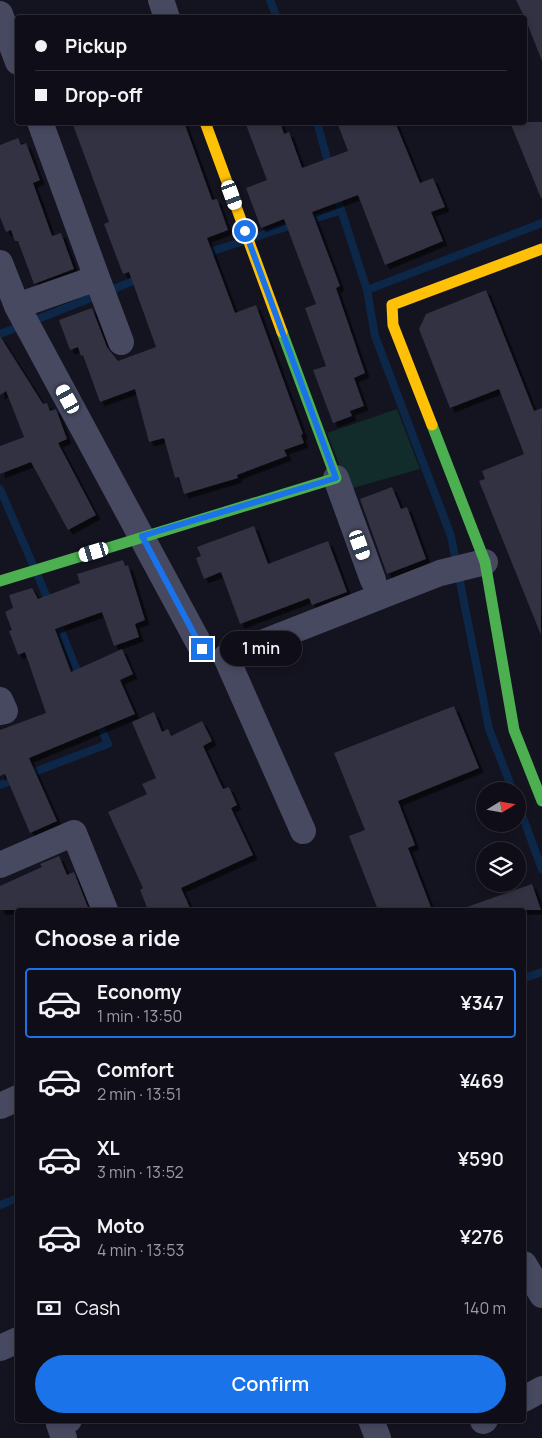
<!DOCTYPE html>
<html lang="en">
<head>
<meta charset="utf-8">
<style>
  body { margin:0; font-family:Manrope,sans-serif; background:#181721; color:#f1f3f6; height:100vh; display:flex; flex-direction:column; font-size:19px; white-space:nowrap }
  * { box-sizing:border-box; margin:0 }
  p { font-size:16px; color:#9b9ca2 }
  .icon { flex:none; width:28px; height:28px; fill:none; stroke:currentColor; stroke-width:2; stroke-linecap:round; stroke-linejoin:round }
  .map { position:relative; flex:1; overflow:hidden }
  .sheet { position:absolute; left:15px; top:908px; width:511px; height:515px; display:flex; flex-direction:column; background:#0f0e18; border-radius:5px; box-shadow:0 2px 8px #0003,0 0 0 1px #2f2e37 }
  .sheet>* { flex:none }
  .top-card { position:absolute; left:15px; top:15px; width:512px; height:110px; border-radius:5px; box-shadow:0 2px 8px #0003,0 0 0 1px #2f2e37; display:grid; align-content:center; height:110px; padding:0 20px; background:#0f0e18 }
  .needle { width:32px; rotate:79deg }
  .fabs { position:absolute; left:476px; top:782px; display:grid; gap:10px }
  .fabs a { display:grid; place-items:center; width:50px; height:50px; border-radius:50%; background:#0f0e18; box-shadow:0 2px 8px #0003,0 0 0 1px #2f2e37; font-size:25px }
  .end { position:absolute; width:22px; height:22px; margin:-11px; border:6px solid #1a73e8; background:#fff; box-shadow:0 0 0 2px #fff }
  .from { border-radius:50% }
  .bubble { position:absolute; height:35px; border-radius:18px; background:#0f0e18; box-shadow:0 2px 8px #0003,0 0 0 1px #2f2e37; font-size:16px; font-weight:600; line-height:35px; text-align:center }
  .car { position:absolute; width:15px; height:30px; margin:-15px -8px; border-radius:6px; box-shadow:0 0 4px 1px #0007; background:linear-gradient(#fff 24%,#345 0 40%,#fff 0 76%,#345 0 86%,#fff 0) }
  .top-card b { display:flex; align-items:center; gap:18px; height:48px; font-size:19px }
  .top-card b+b { border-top:1px solid #2f2e37 }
  .top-card i { width:12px; height:12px; background:#f1f3f6 }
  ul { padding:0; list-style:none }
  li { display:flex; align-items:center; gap:15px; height:70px; margin:0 10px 8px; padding:0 10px; border:2px solid transparent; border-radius:5px }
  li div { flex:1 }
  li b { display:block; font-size:19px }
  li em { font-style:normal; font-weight:600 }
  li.selected { border-color:#1a73e8 }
  li>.icon { width:45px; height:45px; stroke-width:1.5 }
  h2 { padding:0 20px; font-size:22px; line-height:60px }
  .pay { display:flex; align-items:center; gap:12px; height:55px; padding:0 20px; font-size:19px }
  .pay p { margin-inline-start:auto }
  .primary-button { display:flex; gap:10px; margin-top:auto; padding:10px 20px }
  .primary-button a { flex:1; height:58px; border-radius:30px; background:#1a73e8; color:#fff; font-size:20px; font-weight:600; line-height:58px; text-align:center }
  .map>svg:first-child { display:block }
</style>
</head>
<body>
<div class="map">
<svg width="542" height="1438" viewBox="0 0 542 1438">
  <defs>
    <filter id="shadow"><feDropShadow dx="4.5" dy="4.5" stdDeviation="0" flood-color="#0009"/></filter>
  </defs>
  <rect width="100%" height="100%" fill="#141320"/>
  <!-- green -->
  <path fill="#112c2a" d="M397,409L420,469L349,489L327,433Z"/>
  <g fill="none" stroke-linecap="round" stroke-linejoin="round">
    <!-- stream -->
    <path stroke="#0c2748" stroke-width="8" d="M270,0L277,18
      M317,122L330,169
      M336,194L367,290L375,336L451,536L489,729L513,791
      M306,221L340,211
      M204,254L295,224
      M367,290L542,223
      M0,334L141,278
      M0,489L50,604
      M56,619L80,678
      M0,785L108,744L98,721
      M518,804L542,869
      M524,978L542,972
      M0,1205L18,1198"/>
  </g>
  <!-- building -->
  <path fill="#323142" filter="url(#shadow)" d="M516,0H542V61L525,18Z
    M72,122H184L212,200L217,199L228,230L207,238L235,313L256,305L303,434L301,435L304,443L284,450L287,456L237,475L238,478L184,494L179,477L175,478L164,438L149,442L135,389L100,402L83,355L81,356L78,347L70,350L59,320L92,308L107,347L118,361L156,347L129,272L123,274L104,224L109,222Z
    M245,122H280L284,134L289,132L302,168L348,151L337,122H395L420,183L433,178L445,207L431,212L443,241L385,265L358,195L312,212L340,286L336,288L365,373L354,378L364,406L350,411L352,416L333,423L313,370L326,366L305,308L316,304L284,219L261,228L246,188L267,180Z
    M510,122H542V198H541Z
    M18,138L21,145L26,143L40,180L33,183L52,236L61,233L74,269L34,284L18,241H15L11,230L6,232L0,217V145Z
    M486,290L534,411L542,408L541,635L479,481L485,479L482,471L524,454L499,389L450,408L419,329L426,314Z
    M0,336L43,404L47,403L50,411L56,409L67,439L58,443L96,515L68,530L31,462L0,474V446L24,437L6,391L0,395Z
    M392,487L401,509L407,507L426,559L387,574L360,499Z
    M254,526L268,564L328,541L347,592L312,605L309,598L240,624L221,572L204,579L196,558L201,556L197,547Z
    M123,560L125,566L128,565L145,620L135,624L139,637L114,646L102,612L55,629L71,672L122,649L133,674L120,680L135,714L29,758L57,821L30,833L5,774L0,776V730L46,713L25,652L18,655L9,631L12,630L5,612L13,608L9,595L32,588L38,599L80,583L77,574Z
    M454,706L479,768L398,801L415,845L408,848L432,910H378L349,836L365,830L334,753Z
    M154,712L162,732L168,729L171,736L202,721L212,741L203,746L223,789L229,787L237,805L231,808L253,855L181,888L191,910H148L140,890L143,888L108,812L147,794L142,784L156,778L132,722Z
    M59,856L67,875L74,872L89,910H0V886L42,867L40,864Z
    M532,884L541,910H467V907Z"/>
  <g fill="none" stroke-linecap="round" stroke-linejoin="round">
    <!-- street -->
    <path stroke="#474961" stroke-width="26" d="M161,0L167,18
      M0,14L18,62
      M40,122L97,278L17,306L202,649
      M0,263L17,306
      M97,278L121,342
      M336,478L373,580
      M0,700L5,711L0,712
      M303,831L226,657L440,573L485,562
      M0,865L74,833L105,910
      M0,1106L18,1098
      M524,1264L542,1295
      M0,1348L18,1340
      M524,1399L542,1389
      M371,1420L378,1438
      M483,1421L485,1420
      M64,1438L59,1424L69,1420"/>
    <!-- fast -->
    <path stroke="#4caf50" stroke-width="11" d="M432,425L485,562L514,730L542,801
      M0,581L336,478L282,332"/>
    <!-- slow -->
    <path stroke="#ffc107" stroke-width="11" d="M205,122L282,332
      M432,425L393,325L392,305L542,249"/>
  </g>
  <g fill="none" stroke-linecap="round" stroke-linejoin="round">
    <!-- route -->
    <path stroke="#1a73e8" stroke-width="6" d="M202,649L142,536L336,478L245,231"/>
  </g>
</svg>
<div class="fabs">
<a><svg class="needle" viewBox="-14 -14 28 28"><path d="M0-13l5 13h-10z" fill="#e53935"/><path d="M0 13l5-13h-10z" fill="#9b9ca2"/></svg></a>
<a><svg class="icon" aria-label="layers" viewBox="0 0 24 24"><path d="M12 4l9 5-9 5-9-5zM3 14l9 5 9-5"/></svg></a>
</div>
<i class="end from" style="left:245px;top:231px"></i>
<i class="end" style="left:202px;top:649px"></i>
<div class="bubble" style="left:220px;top:631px;width:82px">1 min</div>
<i class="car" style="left:232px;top:195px;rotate:160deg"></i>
<i class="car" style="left:68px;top:399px;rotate:331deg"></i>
<i class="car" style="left:360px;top:545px;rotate:160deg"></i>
<i class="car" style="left:94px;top:552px;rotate:253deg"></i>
<div class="top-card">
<b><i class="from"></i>Pickup</b>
<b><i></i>Drop-off</b>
</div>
<section class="sheet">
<h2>Choose a ride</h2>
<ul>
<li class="selected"><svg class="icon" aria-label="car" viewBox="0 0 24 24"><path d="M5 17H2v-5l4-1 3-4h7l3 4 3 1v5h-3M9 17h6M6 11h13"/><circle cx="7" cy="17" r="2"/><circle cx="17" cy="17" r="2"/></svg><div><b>Economy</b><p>1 min · 13:50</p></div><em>¥347</em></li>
<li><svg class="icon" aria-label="car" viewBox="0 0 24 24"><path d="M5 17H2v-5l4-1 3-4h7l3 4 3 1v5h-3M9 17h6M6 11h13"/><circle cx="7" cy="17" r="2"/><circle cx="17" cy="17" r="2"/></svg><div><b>Comfort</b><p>2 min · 13:51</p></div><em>¥469</em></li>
<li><svg class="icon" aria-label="car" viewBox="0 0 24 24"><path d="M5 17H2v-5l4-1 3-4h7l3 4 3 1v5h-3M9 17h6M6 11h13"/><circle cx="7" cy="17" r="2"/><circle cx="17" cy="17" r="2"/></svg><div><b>XL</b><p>3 min · 13:52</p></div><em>¥590</em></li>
<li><svg class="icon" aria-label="car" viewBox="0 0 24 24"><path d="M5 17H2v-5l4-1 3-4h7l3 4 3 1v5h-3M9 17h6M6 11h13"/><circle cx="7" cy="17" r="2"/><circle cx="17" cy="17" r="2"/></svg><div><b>Moto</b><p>4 min · 13:53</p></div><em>¥276</em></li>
</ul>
<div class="pay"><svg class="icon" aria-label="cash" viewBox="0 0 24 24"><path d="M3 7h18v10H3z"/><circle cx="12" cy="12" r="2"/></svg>Cash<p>140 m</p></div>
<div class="primary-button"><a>Confirm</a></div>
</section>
</div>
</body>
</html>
